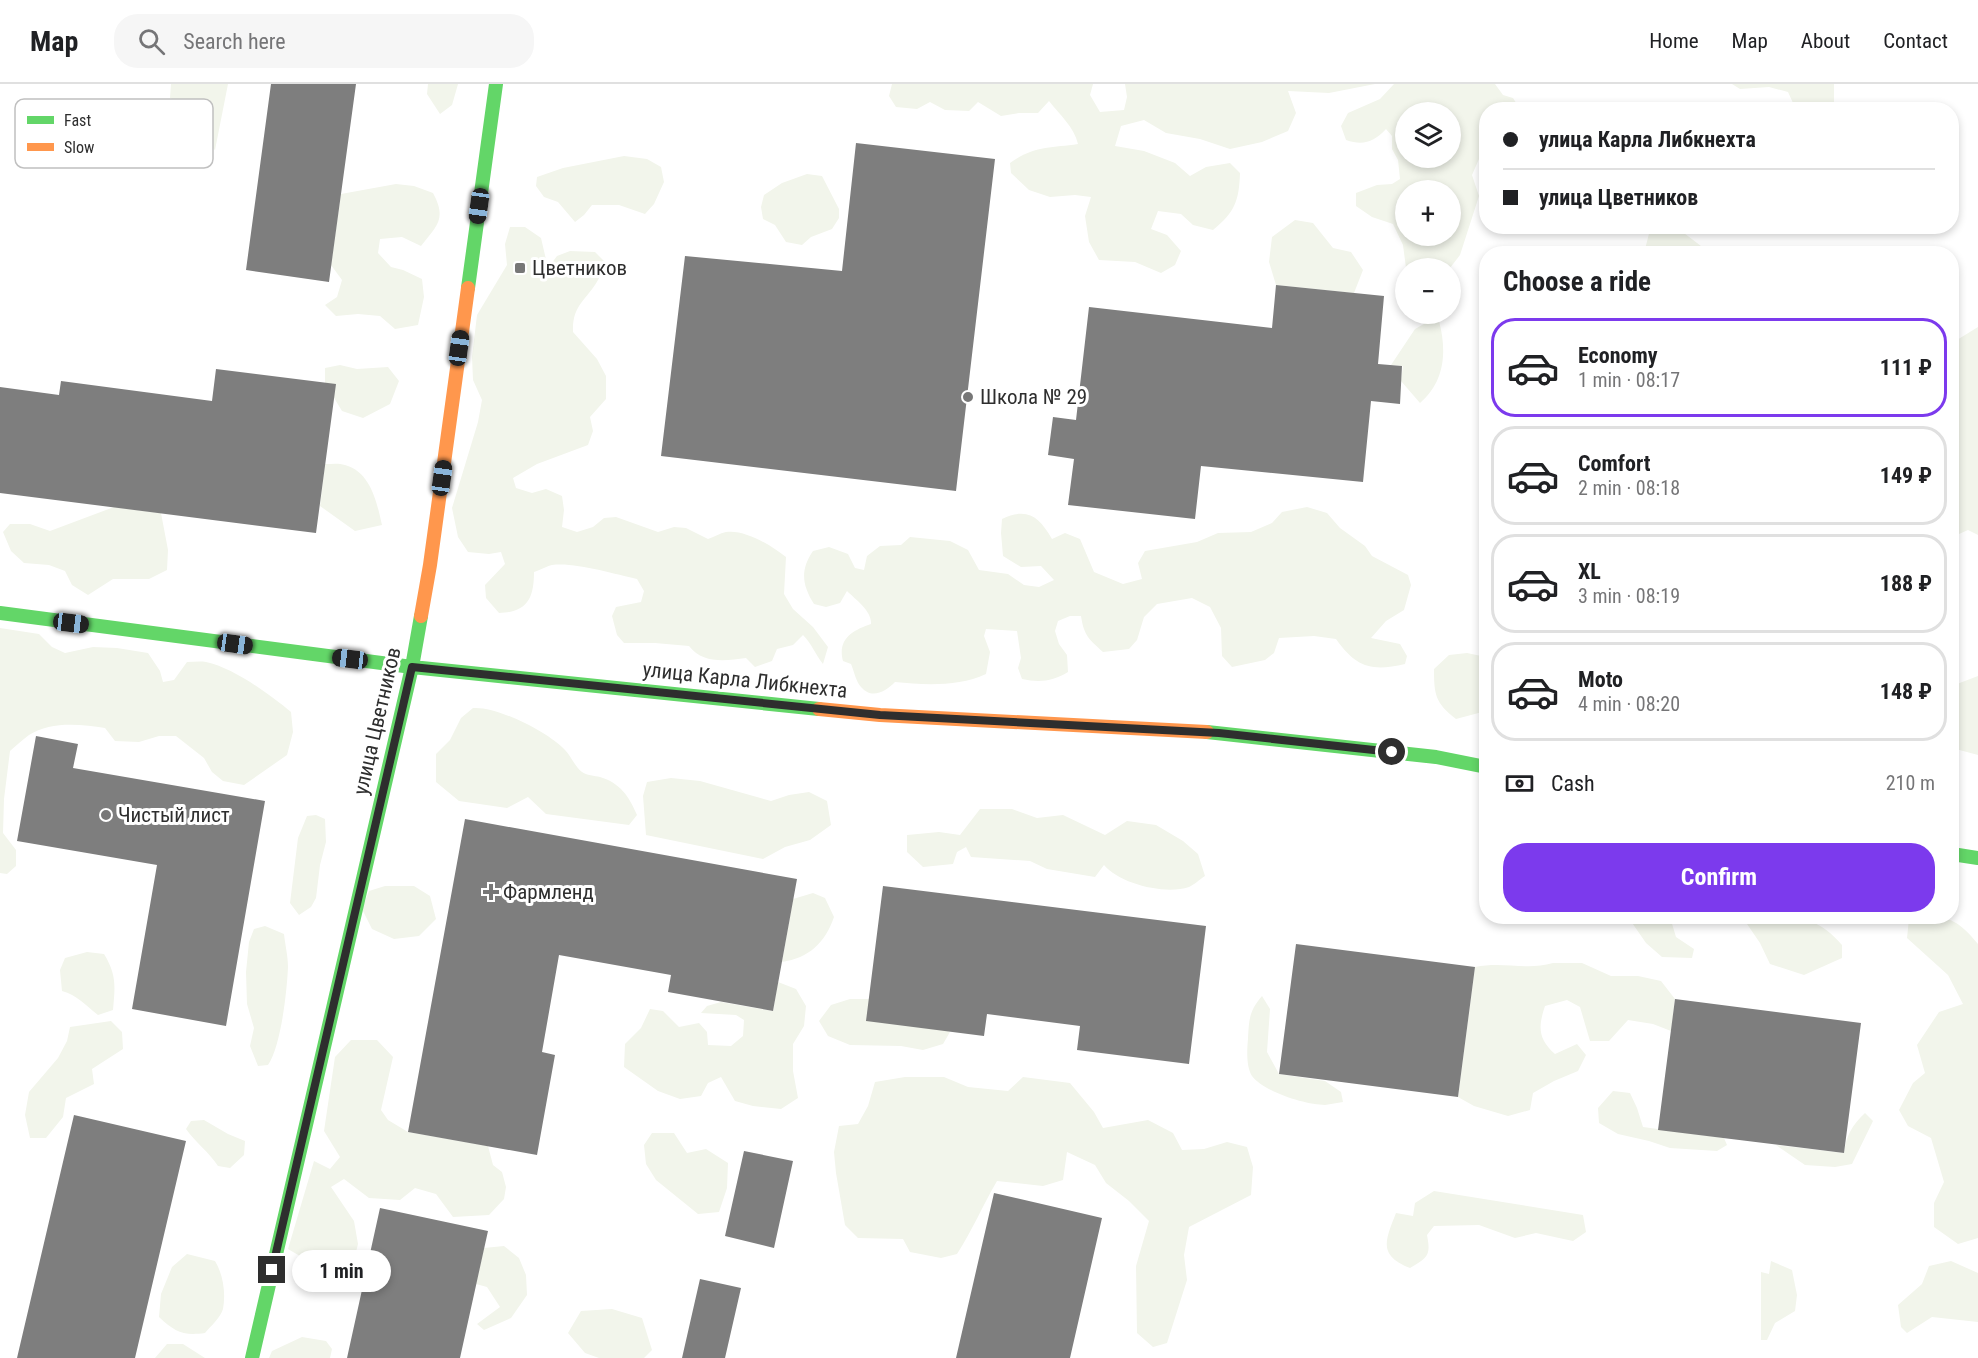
<!DOCTYPE html>
<html lang="en">
<head>
<meta charset="utf-8">
<style>
  body { margin:0; font-family:"Roboto Condensed",sans-serif; background:#f6f6f6; color:#202124; height:100vh; display:flex; flex-direction:column; font-size:22px; white-space:nowrap }
  * { box-sizing:border-box; margin:0 }
  p { font-size:20px; color:#757577 }
  .icon { flex:none; width:33px; height:33px; fill:none; stroke:currentColor; stroke-width:2; stroke-linecap:round; stroke-linejoin:round }
  .map { position:relative; flex:1; overflow:hidden }
  .details { position:absolute; left:1479px; top:162px; width:480px; height:678px; display:flex; flex-direction:column; background:#fff; border-radius:24px; box-shadow:0 3px 9px #0003 }
  .details>* { flex:none }
  .guide { position:absolute; left:1479px; top:18px; width:480px; height:132px; border-radius:24px; box-shadow:0 3px 9px #0003; display:grid; align-content:center; height:132px; padding:0 24px; background:#fff }
  .tools { position:absolute; left:1395px; top:18px; display:grid; gap:12px }
  .tools a { display:grid; place-items:center; width:66px; height:66px; border-radius:50%; background:#fff; box-shadow:0 3px 9px #0003; font-size:30px }
  .end { position:absolute; width:27px; height:27px; margin:-14px; border:8px solid #2e2e2e; background:#fff; box-shadow:0 0 0 3px #fff }
  .from { border-radius:50% }
  .bubble { position:absolute; height:42px; border-radius:21px; background:#fff; box-shadow:0 3px 9px #0003; font-size:20px; font-weight:700; line-height:42px; text-align:center }
  .car { position:absolute; width:18px; height:36px; margin:-18px -9px; border-radius:8px; box-shadow:0 0 4px 2px #0007; background:linear-gradient(#222 24%,#8ab4d8 0 40%,#222 0 76%,#8ab4d8 0 86%,#222 0) }
  .guide b { display:flex; align-items:center; gap:21px; height:57px; font-size:22px }
  .guide b+b { border-top:2px solid #e0e0e0 }
  .guide i { width:15px; height:15px; background:#202124 }
  ul { padding:0; list-style:none }
  li { display:flex; align-items:center; gap:18px; height:99px; margin:0 12px 9px; padding:0 12px; border:3px solid #e0e0e0; border-radius:24px }
  li div { flex:1 }
  li b { display:block; font-size:22px }
  li em { font-style:normal; font-weight:700 }
  li.on { border-color:#7c3aed }
  li>.icon { width:54px; height:54px; stroke-width:1.5 }
  h2 { padding:0 24px; font-size:27px; line-height:72px }
  .pay { display:flex; align-items:center; gap:15px; height:66px; padding:0 24px; font-size:22px }
  .pay p { margin-inline-start:auto }
  .primary-button { display:flex; gap:12px; margin-top:auto; padding:12px 24px }
  .primary-button a { flex:1; height:69px; border-radius:24px; background:#7c3aed; color:#fff; font-size:24px; font-weight:700; line-height:69px; text-align:center }
  header { display:flex; align-items:center; gap:36px; box-sizing:border-box; height:84px; padding:0 30px; background:#fff; border-bottom:2px solid #e0e0e0 }
  header strong { font-size:28px }
  nav { display:flex; gap:33px; margin-inline-start:auto; font-size:21px }
  .search { width:420px; height:54px; background:#f6f6f6; display:flex; align-items:center; gap:15px; box-sizing:border-box; padding:0 21px; border-radius:24px; color:#757577; font-size:22px }
  .map>svg:first-child { display:block }
</style>
</head>
<body>
<header>
<strong>Map</strong>
<div class="search"><svg class="icon" aria-label="search" viewBox="0 0 24 24"><circle cx="10" cy="10" r="6"/><path d="M15 15l6 6"/></svg>Search here</div>
<nav><a>Home</a><a>Map</a><a>About</a><a>Contact</a></nav>
</header>
<div class="map">
<svg width="1978" height="1274" viewBox="0 0 1978 1274">
  <rect width="100%" height="100%" fill="#fff"/>
  <!-- green -->
  <path fill="#f2f5eb" fill-rule="evenodd" d="M171,0H228L215,66L203,55L202,29L170,14Z
    M428,0H458L452,21L440,30L427,10Z
    M892,0H1093L1090,11L1100,28L1124,26L1127,13L1125,0H1375L1329,9L1288,7L1296,29L1288,47L1262,58L1230,65L1200,55L1166,49L1144,36L1121,42L1115,62L1144,67L1175,79L1190,92L1206,83L1230,79L1240,89C1239,117 1235,128 1213,146L1193,141L1181,130L1158,127L1151,145L1167,151L1181,167L1175,181L1161,189L1135,178L1099,176L1089,158L1085,132L1091,113L1075,111L1050,113L1029,106L1011,89L1010,79C1033,62 1051,64 1078,60C1074,43 1060,31 1049,17L1038,29H1019L1001,32L978,18L969,27L945,26L930,18L917,25L896,23L889,12Z
    M1394,0H1495L1503,11L1513,14L1520,25L1486,26V73L1479,75L1472,91L1479,112L1460,171L1450,184H1406L1403,161L1393,140L1372,133L1356,122V109L1377,101L1392,100L1400,95L1398,76L1392,65V52L1386,45C1374,58 1363,62 1346,56L1341,42L1348,29L1380,15ZM1406,28H1450V74H1406ZM1450,106V152H1406V106Z
    M1732,0H1834V24L1833,26L1791,25L1793,19L1788,8L1769,3L1740,5Z
    M624,72L647,75L661,83L664,98L654,120L645,130L619,121H592L584,131L575,138L558,118L544,113L536,102L537,93L563,84Z
    M807,90L822,92L839,125V134L832,145L811,153L802,161L786,158L775,141L763,135L761,123L764,111L782,99Z
    M396,100L414,102L433,109C447,135 437,142 421,162L402,153L380,155L378,169L391,183L403,186L422,195L424,213L418,241L395,245L380,232L358,230L336,232L325,221L337,213L342,196L331,181L341,110Z
    M1295,136L1313,139L1333,164L1351,168L1363,186L1354,209L1276,201L1269,178L1272,153Z
    M1651,142L1676,143L1701,162L1705,169H1644Z
    M510,143H525L541,154L548,184L557,172L570,167L595,168L604,177C602,183 601,191 598,196C586,217 572,221 573,248L597,275L606,292V315L590,333L593,347L588,361L537,380L513,394L516,404L532,409L546,405L562,412L564,426L562,443L577,448L593,443L604,434L616,433L658,448L674,443L686,444L708,455C714,453 720,449 726,448C745,445 772,462 786,473L784,510L793,525L813,543L828,563L823,580C815,570 812,560 803,551L793,561L777,565L772,577L755,583L746,574C725,577 703,580 689,562L655,559H624L617,551L612,532L616,523L641,518L644,507L637,495C614,490 575,478 552,481C547,482 540,486 534,488C534,515 527,528 499,529L486,514L485,501L505,480L501,468L489,470L468,468L458,453L452,424L478,338L482,316L473,296L472,273L477,231L507,181L505,160Z
    M1431,236L1439,237C1447,267 1445,298 1420,319L1401,297L1403,282L1391,281L1415,245Z
    M1978,243V451L1968,446L1959,450L1952,462V259Z
    M340,281L357,285L388,283L399,297L390,320L363,334L342,327L325,299V284Z
    M325,380C332,380 339,379 345,381C371,388 377,419 382,441L355,447L320,422Z
    M114,423L161,429L168,466L167,486L149,495H113L88,511L72,501L65,487L49,481L24,479L11,467L3,448L10,440H30L50,447Z
    M1307,423L1327,429L1340,444L1365,462L1372,472L1408,491L1411,501L1404,526L1386,537L1371,554L1400,560L1407,572L1405,580C1371,588 1356,583 1336,555L1314,552L1279,554L1274,569L1265,576L1232,583L1222,572L1221,544L1210,523L1192,514L1157,520L1144,533L1137,556L1129,565L1103,568C1089,555 1084,552 1081,532H1070L1058,537L1055,547L1059,560L1067,571L1068,588C1053,597 1040,599 1022,595L1018,584L1021,574L1017,547L986,545L984,552L990,568L986,590C958,603 924,601 895,598C886,607 872,616 861,603C856,598 854,587 851,580L843,577C837,555 853,546 871,540C872,527 856,516 847,507L840,519L826,523L814,520C802,501 800,486 813,467L829,463L848,470L855,484L864,486L867,472L880,462L901,461L910,453L950,457L968,466L979,486L1008,490L1024,501L1039,503L1054,496L1041,482L1021,483L1003,472L1001,449L1002,435C1028,423 1039,433 1052,455L1065,449L1080,455L1094,488L1123,500L1142,495L1138,479L1145,467L1197,458L1218,449L1251,448L1272,439L1282,428Z
    M0,544L39,550L52,563L65,569L93,563L117,564L148,569L160,587L163,598L174,596L187,578C193,578 200,577 206,578C234,584 269,610 291,628L293,648L287,671L244,701L223,697L212,688L204,674L176,652H159L139,658L115,657L105,644C81,640 50,637 29,651C22,656 16,662 10,667L4,715L3,749L16,766V782L7,790L0,789Z
    M1467,569L1486,573V627L1456,635C1435,619 1434,610 1434,585L1449,571Z
    M1978,592V671L1952,664V595L1957,600Z
    M473,624C497,622 548,648 565,666C571,672 575,683 582,688C586,691 595,692 600,693C620,699 629,712 637,731L629,741L546,730L528,713L507,724L459,717L436,698V670L450,656L461,634Z
    M671,694L700,697L771,717L789,711L809,708L827,717L831,741L810,756L785,763L763,775L646,751L643,712L647,698Z
    M980,725H1012L1037,734L1063,731L1105,751L1127,737L1156,741L1183,757L1198,770L1205,792C1200,795 1194,801 1189,803C1165,811 1120,800 1104,781L1095,793L1047,785L1030,777L971,773L966,763L957,768L953,780L923,783L907,768V751L939,748L960,751Z
    M316,731L325,735L326,758L320,781L316,814L311,823L299,831L290,819L298,754L307,732Z
    M385,802H414L430,812L436,835L419,852L394,855L372,845L362,825L369,807Z
    M813,809L825,814L834,833C825,859 809,874 782,878L793,815Z
    M1628,833H1670L1676,853L1694,865L1692,874L1662,873L1646,859Z
    M1751,833C1790,832 1815,829 1842,861V874L1804,891L1770,880L1760,859L1747,840Z
    M1917,833C1949,832 1957,835 1978,860V1154L1958,1160L1934,1143V1119L1944,1098L1931,1054L1908,1042L1899,1026L1913,999L1925,989L1917,961L1939,928L1963,920L1948,891L1907,854L1909,835Z
    M265,842L284,850C285,860 288,872 288,883C287,907 281,962 268,981L258,982L250,962L254,944L247,920L246,888L249,858L254,845Z
    M87,868L104,870C117,891 115,903 113,926L98,931C85,921 77,911 62,907L60,886L65,874Z
    M1553,879H1582L1611,892H1638L1661,897L1675,915L1671,947L1653,940L1628,936L1609,957H1590L1580,923L1567,916L1545,922C1538,943 1538,955 1555,970L1577,960L1586,971L1578,987L1554,997L1533,1009L1530,1026L1508,1032L1474,1022L1458,1013L1475,883C1504,877 1526,887 1553,879Z
    M778,898L796,905L806,922L804,942L793,960V987L798,1014L781,1025L753,1022L735,1017L721,993L708,999L701,1012L680,1015L658,1007L624,983L625,960L641,944L650,925L663,927L679,943L699,939L707,948L708,961L731,962L743,952L744,936L736,931L701,929L707,922L721,918L773,927Z
    M1262,912L1270,925L1267,968L1279,990L1325,997L1341,1008L1343,1018C1337,1019 1331,1020 1325,1021C1306,1021 1264,1008 1252,992C1246,983 1247,965 1248,955C1249,936 1249,927 1262,912Z
    M850,915H869L950,948L943,960L923,966L901,962L850,961L828,952L819,937L831,921Z
    M111,937L122,948L123,965L92,985L94,1000L66,1014L63,1033L46,1054H30L25,1031L29,1008L58,974L67,957L70,943Z
    M351,956H377L393,973L381,1026L388,1036L408,1048L488,1062L493,1081L502,1088L506,1103L504,1115L489,1131L453,1133L436,1110L415,1104L400,1116L369,1114L344,1095L331,1103L354,1137L358,1160L348,1200L323,1199L305,1175L288,1165L314,1077L330,1085L340,1073L324,1047L335,973Z
    M905,993H944L968,1003L1008,1007L1023,993L1070,999L1094,1028L1103,1044L1148,1036L1173,1049L1182,1066L1204,1065L1227,1058L1247,1063L1253,1083L1251,1111L1189,1143L1184,1171L1187,1196L1167,1259L1153,1263L1137,1249L1136,1182L1149,1137L1129,1117L1106,1099L1095,1081L1067,1068L1063,1096L1043,1102L997,1097C983,1121 972,1147 957,1170L941,1174L910,1168L903,1155L858,1154L845,1141L836,1089L834,1068L839,1042L858,1040L868,1022L875,998Z
    M1613,1007L1630,1009L1637,1024L1643,1043L1724,1054L1727,1061L1717,1067L1670,1064L1649,1057L1618,1050L1599,1039L1598,1024Z
    M1865,1029L1873,1037L1852,1080L1835,1083L1805,1081L1776,1061L1844,1069C1846,1052 1852,1041 1865,1029Z
    M204,1036L228,1050L245,1057L244,1071L230,1084L218,1082C209,1068 195,1058 186,1045L191,1037Z
    M652,1049H674L687,1069L706,1065L728,1079L727,1104L719,1128L698,1130L656,1096L646,1080L644,1061Z
    M1434,1107L1583,1131L1586,1148L1573,1157L1536,1149L1515,1154L1479,1141L1434,1142L1427,1151C1431,1172 1428,1173 1410,1184C1378,1171 1385,1157 1396,1129L1413,1132L1415,1119Z
    M504,1162L519,1174L526,1191L527,1211L511,1234L484,1246L477,1240L500,1223L487,1203L476,1200L484,1164Z
    M187,1170L215,1177C223,1190 226,1209 223,1225C221,1233 210,1243 205,1249C183,1252 175,1248 159,1233L161,1210L172,1183Z
    M1771,1177L1792,1186L1797,1211L1795,1227L1775,1239L1767,1256H1761V1188L1769,1190Z
    M1951,1177L1978,1189V1238L1932,1233L1907,1249L1901,1243L1898,1221L1922,1200L1929,1182Z
    M612,1225L642,1234L652,1266L644,1274H599L585,1269L568,1249L581,1227Z
    M302,1253L326,1257L332,1265L330,1274H269L272,1267Z
    M167,1260H183L205,1274H155Z"/>
  <!-- building -->
  <path fill="#7e7e7e" d="M271,0H356L329,198L246,186Z
    M856,59L995,75L956,407L661,372L685,172L842,187Z
    M1276,201L1384,212L1378,280L1402,282L1400,320L1371,317L1363,398L1201,382L1195,435L1068,421L1074,375L1048,371L1053,333L1076,336L1089,223L1272,244Z
    M216,285L336,300L316,449L0,409V303L59,311L61,297L212,317Z
    M36,652L78,660L73,684L265,717L226,942L132,925L157,781L17,757Z
    M465,735L797,795L773,927L668,908L671,891L559,871L542,968L555,971L537,1071L408,1048Z
    M883,802L1206,842L1189,980L1077,966L1080,942L987,930L984,952L866,937Z
    M1296,860L1475,883L1458,1013L1279,990Z
    M1675,915L1861,939L1844,1069L1658,1046Z
    M74,1031L186,1057L135,1274H17Z
    M744,1067L793,1077L774,1164L725,1152Z
    M994,1109L1102,1134L1070,1274H956Z
    M380,1124L488,1147L460,1274H347Z
    M700,1195L741,1204L725,1274H682Z"/>
  <g fill="none" stroke-linecap="round" stroke-linejoin="round">
    <!-- fast -->
    <path stroke="#63d668" stroke-width="14" d="M468,204L496,0
      M0,529L412,583L819,625
      M1207,648L1436,673L1486,683
      M1952,770L1978,774
      M252,1274L412,583L421,532"/>
    <!-- slow -->
    <path stroke="#ff974d" stroke-width="14" d="M421,532L430,481L468,204
      M819,625L880,631L1207,648"/>
  </g>
  <g fill="none" stroke-linecap="round" stroke-linejoin="round">
    <!-- route -->
    <path stroke="#2e2e2e" stroke-width="8" d="M272,1186L412,583L880,631L1219,649L1392,668"/>
  </g>
  <!-- markers -->
  <g fill="#777" stroke="#fff" stroke-width="2">
    <rect x="514" y="178" width="12" height="12" rx="3"/>
    <circle cx="968" cy="313" r="6"/>
    <circle cx="106" cy="731" r="6"/>
    <path d="M488 799h6v6h6v6h-6v6h-6v-6h-6v-6h6z"/>
  </g>
  <g text-anchor="middle" stroke-width="6" stroke-linejoin="round" paint-order="stroke">
    <!-- poi labels -->
    <g font-size="21" fill="#2e2e2e" stroke="#fff" text-anchor="start">
      <text x="532" y="191">Цветников</text>
      <text x="980" y="320">Школа № 29</text>
      <text x="118" y="738">Чистый лист</text>
      <text x="503" y="815">Фармленд</text>
    </g>
    <!-- street labels -->
    <g font-size="21" fill="#2e2e2e" stroke="#fff">
      <text transform="translate(745 596) rotate(6)" y="7">улица Карла Либкнехта</text>
      <text transform="translate(377 637) rotate(-77)" y="7">улица Цветников</text>
    </g>
  </g>
  <!-- legend -->
  <rect x="15" y="15" width="198" height="69" rx="9" fill="#fff" stroke="#c0c0c0" stroke-width="1.5"/>
  <rect x="27" y="32" width="27" height="8" fill="#63d668"/>
  <rect x="27" y="59" width="27" height="8" fill="#ff974d"/>
  <g font-size="16" fill="#2e2e2e">
    <text x="64" y="42">Fast</text>
    <text x="64" y="69">Slow</text>
  </g>
</svg>
<div class="tools">
<a><svg class="icon" aria-label="layers" viewBox="0 0 24 24"><path d="M12 4l9 5-9 5-9-5zM3 14l9 5 9-5"/></svg></a>
<a>+</a>
<a>−</a>
</div>
<i class="end from" style="left:1392px;top:668px"></i>
<i class="end" style="left:272px;top:1186px"></i>
<div class="bubble" style="left:292px;top:1166px;width:99px">1 min</div>
<i class="car" style="left:479px;top:122px;rotate:188deg"></i>
<i class="car" style="left:459px;top:264px;rotate:8deg"></i>
<i class="car" style="left:442px;top:394px;rotate:8deg"></i>
<i class="car" style="left:71px;top:539px;rotate:97deg"></i>
<i class="car" style="left:235px;top:560px;rotate:98deg"></i>
<i class="car" style="left:350px;top:575px;rotate:277deg"></i>
<div class="guide">
<b><i class="from"></i>улица Карла Либкнехта</b>
<b><i></i>улица Цветников</b>
</div>
<section class="details">
<h2>Choose a ride</h2>
<ul>
<li class="on"><svg class="icon" aria-label="car" viewBox="0 0 24 24"><path d="M5 17H2v-5l4-1 3-4h7l3 4 3 1v5h-3M9 17h6M6 11h13"/><circle cx="7" cy="17" r="2"/><circle cx="17" cy="17" r="2"/></svg><div><b>Economy</b><p>1 min · 08:17</p></div><em>111 ₽</em></li>
<li><svg class="icon" aria-label="car" viewBox="0 0 24 24"><path d="M5 17H2v-5l4-1 3-4h7l3 4 3 1v5h-3M9 17h6M6 11h13"/><circle cx="7" cy="17" r="2"/><circle cx="17" cy="17" r="2"/></svg><div><b>Comfort</b><p>2 min · 08:18</p></div><em>149 ₽</em></li>
<li><svg class="icon" aria-label="car" viewBox="0 0 24 24"><path d="M5 17H2v-5l4-1 3-4h7l3 4 3 1v5h-3M9 17h6M6 11h13"/><circle cx="7" cy="17" r="2"/><circle cx="17" cy="17" r="2"/></svg><div><b>XL</b><p>3 min · 08:19</p></div><em>188 ₽</em></li>
<li><svg class="icon" aria-label="car" viewBox="0 0 24 24"><path d="M5 17H2v-5l4-1 3-4h7l3 4 3 1v5h-3M9 17h6M6 11h13"/><circle cx="7" cy="17" r="2"/><circle cx="17" cy="17" r="2"/></svg><div><b>Moto</b><p>4 min · 08:20</p></div><em>148 ₽</em></li>
</ul>
<div class="pay"><svg class="icon" aria-label="cash" viewBox="0 0 24 24"><path d="M3 7h18v10H3z"/><circle cx="12" cy="12" r="2"/></svg>Cash<p>210 m</p></div>
<div class="primary-button"><a>Confirm</a></div>
</section>
</div>
</body>
</html>
